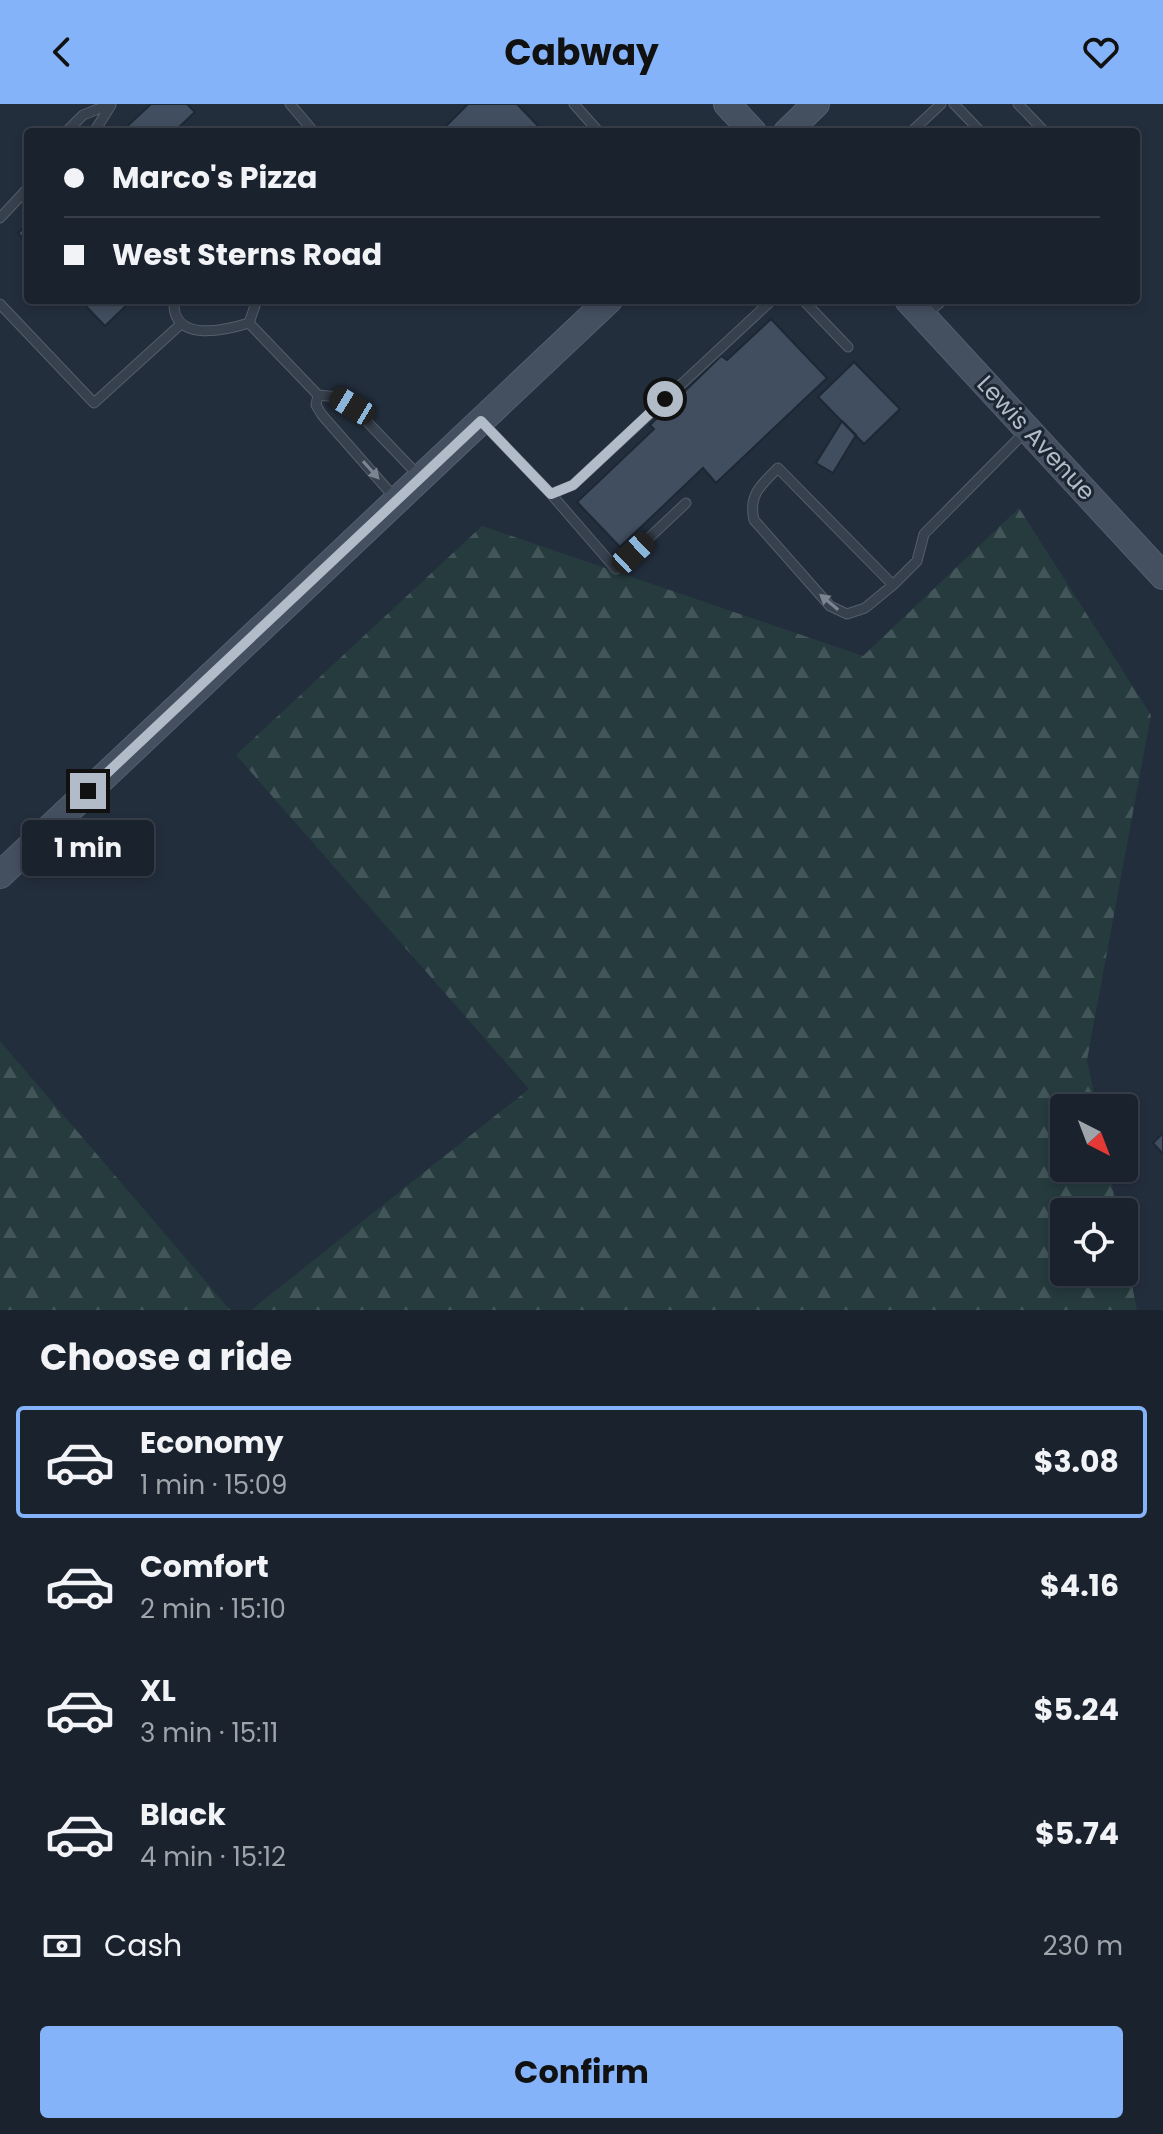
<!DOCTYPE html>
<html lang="en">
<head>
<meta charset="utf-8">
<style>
  body { margin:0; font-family:Poppins,sans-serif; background:#272f3a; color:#f1f3f6; height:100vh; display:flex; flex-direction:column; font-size:30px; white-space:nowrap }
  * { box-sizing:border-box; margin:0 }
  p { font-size:26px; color:#9fa4aa }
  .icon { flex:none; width:44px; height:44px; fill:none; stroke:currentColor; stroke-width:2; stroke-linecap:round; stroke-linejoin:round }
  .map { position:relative; height:1206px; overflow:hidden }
  .drawer { display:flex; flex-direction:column; background:#1a222e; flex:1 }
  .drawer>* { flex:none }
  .guide { position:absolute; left:24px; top:24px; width:1116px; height:176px; border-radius:8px; box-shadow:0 4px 12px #0003,0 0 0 2px #383f4a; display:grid; align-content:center; height:176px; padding:0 40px; background:#1a222e }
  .needle { width:52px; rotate:138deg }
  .tools { position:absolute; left:1050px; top:990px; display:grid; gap:16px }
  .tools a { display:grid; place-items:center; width:88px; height:88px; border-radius:8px; background:#1a222e; box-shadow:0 4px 12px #0003,0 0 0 2px #383f4a; font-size:40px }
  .end { position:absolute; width:36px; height:36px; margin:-18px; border:10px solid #b2bbc8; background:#111; box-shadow:0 0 0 4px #111 }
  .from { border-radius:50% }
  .bubble { position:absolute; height:56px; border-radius:8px; background:#1a222e; box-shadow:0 4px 12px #0003,0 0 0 2px #383f4a; font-size:26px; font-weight:700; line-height:56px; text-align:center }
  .car { position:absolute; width:24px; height:48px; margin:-24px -12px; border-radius:10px; box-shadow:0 0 6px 2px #0007; background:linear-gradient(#222 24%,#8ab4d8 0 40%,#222 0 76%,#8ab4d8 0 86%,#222 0) }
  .guide b { display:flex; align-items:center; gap:28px; height:76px; font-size:30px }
  .guide b+b { border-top:2px solid #383f4a }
  .guide i { width:20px; height:20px; background:#f1f3f6 }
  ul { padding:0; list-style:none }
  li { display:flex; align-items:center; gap:24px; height:112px; margin:0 16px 12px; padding:0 24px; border:4px solid transparent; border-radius:8px }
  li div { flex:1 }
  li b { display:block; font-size:30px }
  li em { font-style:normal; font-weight:700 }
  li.on { border-color:#85b3fa }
  li>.icon { width:72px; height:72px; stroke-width:1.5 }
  h2 { padding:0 40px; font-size:36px; line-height:96px }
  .pay { display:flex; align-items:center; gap:20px; height:88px; padding:0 40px; font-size:30px }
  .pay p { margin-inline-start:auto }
  .button { display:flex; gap:16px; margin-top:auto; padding:16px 40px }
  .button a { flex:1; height:92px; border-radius:8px; background:#85b3fa; color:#111; font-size:32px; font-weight:700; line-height:92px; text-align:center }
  header { display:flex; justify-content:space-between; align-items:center; height:104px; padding:0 40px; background:#85b3fa; color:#111; font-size:36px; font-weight:700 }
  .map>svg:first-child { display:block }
</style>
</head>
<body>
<header><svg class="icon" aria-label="back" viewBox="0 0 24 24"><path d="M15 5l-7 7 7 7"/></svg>Cabway<svg class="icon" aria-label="heart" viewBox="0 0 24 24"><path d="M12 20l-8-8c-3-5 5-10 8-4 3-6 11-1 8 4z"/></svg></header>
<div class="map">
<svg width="1163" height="1206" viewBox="0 0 1163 1206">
  <defs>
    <pattern id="forest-firs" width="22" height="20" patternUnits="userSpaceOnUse" patternTransform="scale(2)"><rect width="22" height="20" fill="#253b3e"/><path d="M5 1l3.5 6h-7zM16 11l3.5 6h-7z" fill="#425558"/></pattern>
  </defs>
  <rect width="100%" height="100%" fill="#232e3d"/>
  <!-- forest -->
  <path fill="url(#forest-firs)" d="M1019,404L1151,611L1087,956L1097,1004H1064V1064H1109L1117,1108H1064V1168H1124V1141L1137,1206H251L529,985L236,651L482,422L863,552Z
    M0,937L230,1206H0Z"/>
  <!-- building -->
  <path fill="#414e5f" stroke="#1e2734" stroke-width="2" d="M151,0H187L195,8L174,28H121Z
    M468,0H517L544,28H452L446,22Z
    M28,120V140L18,129Z
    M80,196H132L105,222Z
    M771,215L827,274L716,379L703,364L620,443L577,398L654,325L650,321L721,252L727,256Z
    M854,258L900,305L864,340L818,293Z
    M842,317L856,331L833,369L816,359Z
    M1163,1029V1050L1153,1039Z"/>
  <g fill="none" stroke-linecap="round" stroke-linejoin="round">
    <!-- service casing -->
    <g stroke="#555e6b" stroke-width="11">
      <path id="service" d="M290,0L314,28
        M574,0L599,28
        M954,0L981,28
        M1018,0L1045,28
        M66,28L83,11L111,0
        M94,28L111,1
        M911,28L941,0
        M0,114L28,84
        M174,196C171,239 223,227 249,219
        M257,196L249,219L318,291L338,293L352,302L418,371
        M803,196L848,243
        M0,200L94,299L181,220
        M924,212L943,196
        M318,291L316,301L322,311L395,394
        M481,317L551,390L573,381L772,196
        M551,390L616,465L686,399
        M893,481L865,504L847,510L830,502L754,416C748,391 761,381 778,364L893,481L917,457L924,430L1025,328"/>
    </g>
    <!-- secondary casing -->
    <g stroke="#555e6b" stroke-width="28">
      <path id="secondary" d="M727,0L753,28
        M787,28L816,0
        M908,196L1163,472
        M0,771L609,196"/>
    </g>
    <!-- service -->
    <use href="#service" stroke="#37404d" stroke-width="9"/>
    <!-- secondary -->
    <use href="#secondary" stroke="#444f60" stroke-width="26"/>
  </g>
  <!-- one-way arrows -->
  <defs><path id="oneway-solid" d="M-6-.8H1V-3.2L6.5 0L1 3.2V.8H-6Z" transform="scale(2)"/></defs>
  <g fill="#7b8491">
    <use href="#oneway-solid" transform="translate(371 366) rotate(48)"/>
    <use href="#oneway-solid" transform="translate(829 498) rotate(-140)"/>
  </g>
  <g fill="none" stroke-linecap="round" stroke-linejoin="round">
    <!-- route -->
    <path stroke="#b2bbc8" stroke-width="10" d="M88,687L481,317L551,390L573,381L665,295"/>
  </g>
  <g text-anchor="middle" stroke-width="6" stroke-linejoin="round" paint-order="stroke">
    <!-- street labels -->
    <g font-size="24" fill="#b2bbc8" stroke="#1c2532">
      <text transform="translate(1036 334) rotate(47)" y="8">Lewis Avenue</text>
    </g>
  </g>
</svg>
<div class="tools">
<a><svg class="needle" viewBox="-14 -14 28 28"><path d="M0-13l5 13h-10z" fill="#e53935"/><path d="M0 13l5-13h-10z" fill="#9fa4aa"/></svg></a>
<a><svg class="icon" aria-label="locate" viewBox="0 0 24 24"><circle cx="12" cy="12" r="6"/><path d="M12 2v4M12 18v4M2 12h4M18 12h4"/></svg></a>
</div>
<i class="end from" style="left:665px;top:295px"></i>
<i class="end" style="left:88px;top:687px"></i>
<div class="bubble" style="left:22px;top:716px;width:132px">1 min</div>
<i class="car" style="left:352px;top:302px;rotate:301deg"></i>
<i class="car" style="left:633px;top:449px;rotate:47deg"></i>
<div class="guide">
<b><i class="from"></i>Marco's Pizza</b>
<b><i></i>West Sterns Road</b>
</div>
</div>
<section class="drawer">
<h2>Choose a ride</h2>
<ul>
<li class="on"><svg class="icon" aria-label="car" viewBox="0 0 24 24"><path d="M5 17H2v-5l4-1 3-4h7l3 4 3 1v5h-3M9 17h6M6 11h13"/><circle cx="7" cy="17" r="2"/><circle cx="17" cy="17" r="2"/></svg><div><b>Economy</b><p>1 min · 15:09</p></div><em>$3.08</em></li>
<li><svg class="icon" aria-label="car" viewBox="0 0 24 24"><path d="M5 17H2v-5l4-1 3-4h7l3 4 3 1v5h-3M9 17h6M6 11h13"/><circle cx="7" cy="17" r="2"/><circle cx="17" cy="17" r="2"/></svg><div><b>Comfort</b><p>2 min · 15:10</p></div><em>$4.16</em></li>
<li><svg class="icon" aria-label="car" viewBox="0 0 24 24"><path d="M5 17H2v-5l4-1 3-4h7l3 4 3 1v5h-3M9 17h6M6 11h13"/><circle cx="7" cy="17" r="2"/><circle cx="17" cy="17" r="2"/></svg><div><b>XL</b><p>3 min · 15:11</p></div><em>$5.24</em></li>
<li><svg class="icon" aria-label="car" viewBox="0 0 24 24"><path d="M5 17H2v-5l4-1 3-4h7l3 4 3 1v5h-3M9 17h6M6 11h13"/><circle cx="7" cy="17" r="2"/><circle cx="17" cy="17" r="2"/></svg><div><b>Black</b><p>4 min · 15:12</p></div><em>$5.74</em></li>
</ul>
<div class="pay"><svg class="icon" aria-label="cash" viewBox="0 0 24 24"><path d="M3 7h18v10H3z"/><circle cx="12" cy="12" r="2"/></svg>Cash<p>230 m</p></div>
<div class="button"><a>Confirm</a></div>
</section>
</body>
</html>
